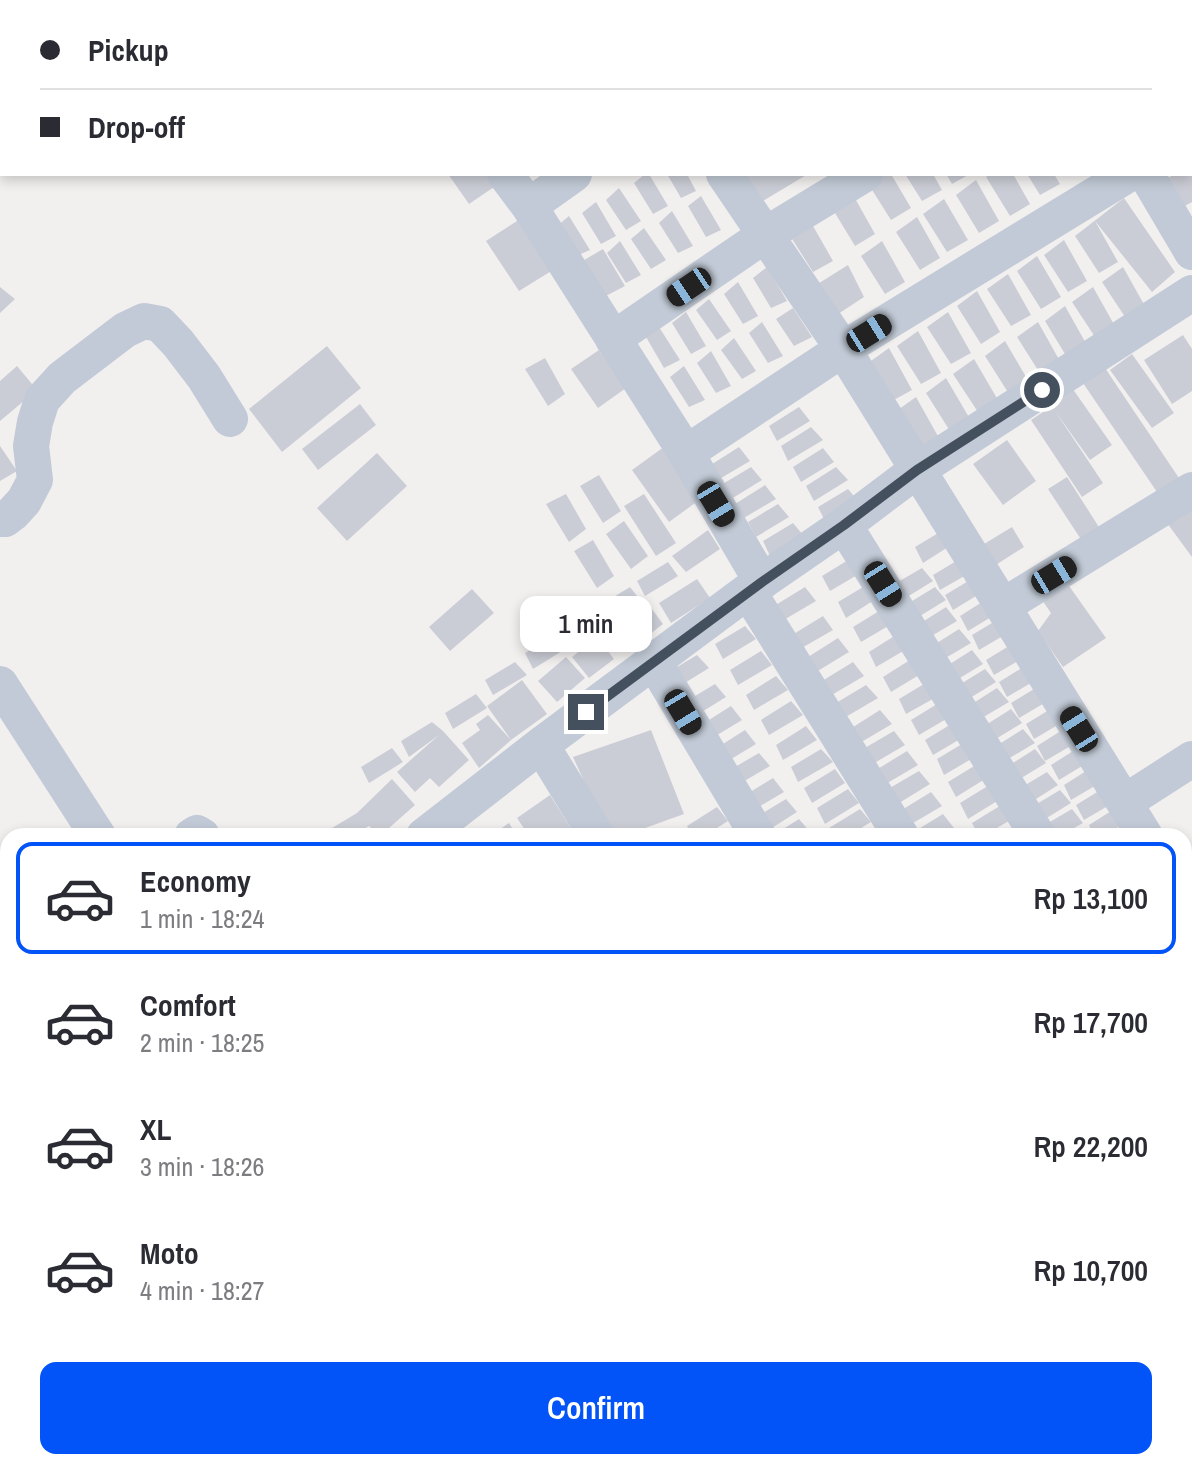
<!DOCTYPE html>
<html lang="en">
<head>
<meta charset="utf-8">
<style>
  body { margin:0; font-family:"Archivo Narrow",sans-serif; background:#f2f2f3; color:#2b2b33; height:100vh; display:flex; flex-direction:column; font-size:30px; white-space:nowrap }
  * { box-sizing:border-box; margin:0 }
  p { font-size:26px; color:#7c7c81 }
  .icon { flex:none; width:44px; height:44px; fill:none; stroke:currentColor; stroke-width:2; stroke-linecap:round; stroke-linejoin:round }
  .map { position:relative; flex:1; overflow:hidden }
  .details { position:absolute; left:0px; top:828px; width:1192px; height:642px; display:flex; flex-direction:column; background:#fff; border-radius:24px 24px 0 0; box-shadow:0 4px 12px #0003 }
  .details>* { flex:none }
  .hud { position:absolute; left:0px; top:0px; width:1192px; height:176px; box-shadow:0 4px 12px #0003; display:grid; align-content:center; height:176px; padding:0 40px; background:#fff }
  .end { position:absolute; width:36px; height:36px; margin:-18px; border:10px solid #45505f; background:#fff; box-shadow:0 0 0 4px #fff }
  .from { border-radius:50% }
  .bubble { position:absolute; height:56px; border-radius:16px; background:#fff; box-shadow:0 4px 12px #0003; font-size:26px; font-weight:600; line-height:56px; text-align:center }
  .car { position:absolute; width:24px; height:48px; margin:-24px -12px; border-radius:10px; box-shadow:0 0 6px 2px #0007; background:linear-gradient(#222 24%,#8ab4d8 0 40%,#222 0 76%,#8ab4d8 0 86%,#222 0) }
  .hud b { display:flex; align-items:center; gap:28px; height:76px; font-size:30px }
  .hud b+b { border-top:2px solid #e1e1e2 }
  .hud i { width:20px; height:20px; background:#2b2b33 }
  ul { padding:14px 0 0; list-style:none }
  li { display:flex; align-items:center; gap:24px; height:112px; margin:0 16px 12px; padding:0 24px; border:4px solid transparent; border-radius:16px }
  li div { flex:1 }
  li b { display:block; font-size:30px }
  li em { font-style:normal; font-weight:600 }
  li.active { border-color:#0354f8 }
  li>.icon { width:72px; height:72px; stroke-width:1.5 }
  .cta { display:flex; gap:16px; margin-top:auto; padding:16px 40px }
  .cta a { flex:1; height:92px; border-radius:16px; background:#0354f8; color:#fff; font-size:32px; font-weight:600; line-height:92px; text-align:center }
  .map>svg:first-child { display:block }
</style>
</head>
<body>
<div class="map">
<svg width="1192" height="1469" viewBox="0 0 1192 1469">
  <rect width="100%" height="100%" fill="#f2efef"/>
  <!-- building -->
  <path fill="#cbcdd6" d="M448,174H490L497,185L469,204Z
    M645,174H649L668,206L653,214L634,183Z
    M667,174H687L696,191L681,198Z
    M744,174H808L761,202Z
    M878,174H891L911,208L891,220L867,182Z
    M905,174H933L942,190L922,201Z
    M946,174H970L952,184Z
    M991,174H1013L1030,204L1010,216L986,177Z
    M1027,174H1054L1060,184L1040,195Z
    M1175,174H1192V202L1179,209L1163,181Z
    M976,180L999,221L979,233L956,195Z
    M619,188L641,221L626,230L606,200Z
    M852,193L875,234L855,246L832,208Z
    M701,196L721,230L706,237L688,206Z
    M1124,198L1175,272L1152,292L1095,221L1118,262L1099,273L1075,236Z
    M944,199L968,240L947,252L923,214Z
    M596,202L616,236L601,244L582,213Z
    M672,211L693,246L678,253L659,223Z
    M528,214L561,265L519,291L486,241Z
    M569,216L590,250L574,257L556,227Z
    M917,217L940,258L920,270L896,232Z
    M809,219L833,261L813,272L789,234Z
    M644,228L666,260L651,269L631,239Z
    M1064,240L1087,281L1068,292L1044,255Z
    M620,241L641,275L626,283L607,253Z
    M882,241L905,282L885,294L861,256Z
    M603,249L625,286L600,299L579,263Z
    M1037,256L1061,297L1041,309L1017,271Z
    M848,265L864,297L835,316L816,285Z
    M767,267L787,301L771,308L753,278Z
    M1123,267L1146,308L1127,320L1102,282Z
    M1008,274L1031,315L1011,326L987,289Z
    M738,282L758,316L743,324L724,294Z
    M0,287L15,299L0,313Z
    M1093,287L1116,328L1097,340L1072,302Z
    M977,291L1000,332L981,344L957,306Z
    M709,299L731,331L717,340L696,310Z
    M1065,306L1088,347L1068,359L1045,321Z
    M793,308L812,337L794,346L776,319Z
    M686,312L706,346L691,354L672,323Z
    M948,312L971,353L951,364L927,327Z
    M762,322L783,356L768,363L749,333Z
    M1038,322L1061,363L1041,375L1017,337Z
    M659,327L680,360L664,368L646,337Z
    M918,331L941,373L921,384L897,346Z
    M1183,335L1192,349V391L1172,404L1144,360Z
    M734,338L756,371L742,379L721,350Z
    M1005,341L1029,382L1009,394L985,356Z
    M327,346L361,388L282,452L249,409Z
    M889,348L912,390L892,401L868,363Z
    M599,350L626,388L598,408L571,369Z
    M711,351L731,386L716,393L697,363Z
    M1132,354L1174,413L1152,428L1110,370Z
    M545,358L565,394L548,406L525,369Z
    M974,359L998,400L978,412L953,374Z
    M17,366L37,390L0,421V381Z
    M684,366L705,400L689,407L670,377Z
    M1105,368L1181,481L1159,495L1083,383Z
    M946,378L970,419L950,431L926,393Z
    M1070,385L1112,445L1090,460L1055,411L1103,483L1082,497L1031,420L1052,406L1048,400Z
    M916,397L939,438L919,450L895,412Z
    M360,404L376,425L318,470L302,449Z
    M799,407L810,421L777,441L769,426Z
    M811,427L823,440L788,461L781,446Z
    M1007,440L1036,481L1003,505L973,464Z
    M668,444L706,495L669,522L632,470Z
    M0,446L17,471L0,481Z
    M739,447L750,461L716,481L709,466Z
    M823,448L834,462L801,482L793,467Z
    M377,453L407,486L347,541L317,508Z
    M751,467L762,480L728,501L721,485Z
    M836,467L848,480L814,501L806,486Z
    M599,475L621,511L603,523L580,486Z
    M1067,477L1104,535L1086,547L1048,489Z
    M765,485L776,499L742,519L735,504Z
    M848,489L859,502L826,523L818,507Z
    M566,494L586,529L569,542L546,504Z
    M644,494L676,543L656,556L624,506Z
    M778,504L789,517L756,537L748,522Z
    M1192,505V557L1167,523Z
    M624,521L648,556L631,569L606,534Z
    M793,523L804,536L770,556L763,541Z
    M1012,527L1024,547L991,568L979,547Z
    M945,529L956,542L923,563L915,547Z
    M708,530L720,549L686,572L672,556Z
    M593,540L614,576L597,588L574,551Z
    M853,557L864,571L830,591L822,576Z
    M963,557L975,570L940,590L933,575Z
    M668,562L678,576L645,596L637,581Z
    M922,568L933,581L899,602L891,586Z
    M975,577L986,590L953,610L945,595Z
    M697,579L710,598L671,623L659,603Z
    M1067,583L1106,638L1063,667L1038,631L1051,613L1042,600Z
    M868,584L879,597L846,618L838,602Z
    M630,587L641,601L607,621L599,606Z
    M805,587L816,601L782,621L774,606Z
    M935,587L946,600L912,621L904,606Z
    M472,589L494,613L450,651L429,627Z
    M990,597L1001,611L968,631L960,616Z
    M646,601L663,624L628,651L610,628Z
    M946,607L957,621L923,641L916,626Z
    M884,608L895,622L861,642L853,627Z
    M593,611L604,625L570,645L562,630Z
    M823,616L833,630L800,649L792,635Z
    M1002,617L1013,630L979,650L972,635Z
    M745,626L756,639L723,659L715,644Z
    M959,629L971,643L937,663L929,648Z
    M899,633L910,647L876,667L869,652Z
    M555,635L567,648L533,669L525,653Z
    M597,637L614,659L589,678L572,657Z
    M838,638L849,652L816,672L808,657Z
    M1017,641L1028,655L994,675L986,660Z
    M972,650L983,664L950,684L942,669Z
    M761,651L772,665L738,685L730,670Z
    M697,655L709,668L675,689L667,673Z
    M566,657L585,678L557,702L538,681Z
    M913,658L924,672L891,692L883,677Z
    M515,662L527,675L493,695L485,680Z
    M853,662L864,676L830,696L822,681Z
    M1030,663L1041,677L1007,697L999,682Z
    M985,669L996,682L962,703L954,688Z
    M776,676L788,690L754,710L746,695Z
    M522,680L547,714L511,740L487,706Z
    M929,681L940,695L906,714L899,699Z
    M715,684L726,697L692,718L685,702Z
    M1042,684L1053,698L1019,718L1011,703Z
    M866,685L878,698L844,718L836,703Z
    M997,688L1009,702L975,722L967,707Z
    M476,694L487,708L453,729L445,713Z
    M791,701L803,715L769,735L761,720Z
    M942,701L953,715L919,735L911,720Z
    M1057,705L1068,719L1034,739L1026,724Z
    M731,706L742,720L709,740L701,725Z
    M1011,709L1022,723L989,743L981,728Z
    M880,710L892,724L858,744L850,729Z
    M488,715L511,740L479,768L462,743L480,730L476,724Z
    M956,721L967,735L933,755L925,740Z
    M432,722L443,731L469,760L439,787L430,778L415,792L397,772L439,735L409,757L401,741Z
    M806,726L817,740L783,760L776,745Z
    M1067,727L1079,741L1045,761L1037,746Z
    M1023,729L1035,743L1001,763L993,748Z
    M651,730L684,814L623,836H609L573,757Z
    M745,730L756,744L723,764L715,749Z
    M894,731L905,745L871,765L863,749Z
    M967,741L978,755L944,775L937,759Z
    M1081,746L1092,760L1059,780L1051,765Z
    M392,748L403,762L369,783L361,767Z
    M821,749L833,762L798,782L791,767Z
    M1035,749L1046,763L1013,783L1005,768Z
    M907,751L918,765L884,785L876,770Z
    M759,753L770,766L736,786L728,771Z
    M979,763L990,776L956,797L948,782Z
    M1094,766L1105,780L1071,800L1064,785Z
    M835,769L845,783L812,803L804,788Z
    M919,771L930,784L896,805L888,789Z
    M1047,772L1058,785L1025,806L1017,790Z
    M773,778L784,792L750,812L742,797Z
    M392,779L415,805L380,836L369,826L352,836H329L327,831L357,813Z
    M991,784L1002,798L968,819L960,803Z
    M1107,786L1118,800L1084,820L1076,805Z
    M848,789L859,803L825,824L817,808Z
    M1060,790L1071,803L1037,824L1030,808Z
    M931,792L942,806L908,826L900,811Z
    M550,795L574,833L570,836H529L517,818Z
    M786,799L797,812L764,833L756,817Z
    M1003,804L1014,818L983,836H979L972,823Z
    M1119,806L1130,820L1103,836H1094L1089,825Z
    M717,807L728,821L704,836H692L687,826Z
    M860,809L871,822L848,836H833L829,828Z
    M1072,809L1083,823L1060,836H1046L1041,827Z
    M943,814L954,828L940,836H914L912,833Z
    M799,819L811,833L806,836H772Z
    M509,823L517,836H490Z
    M8,904V945L0,930V906Z
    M0,950L8,960V963L0,973Z
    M1184,959L1192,969V973L1184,980Z
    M8,1045V1123L0,1112V1051Z
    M1187,1105L1192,1111V1122L1184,1127V1107Z
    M1192,1199V1242L1184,1248V1206Z
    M8,1334V1389L0,1394V1339Z
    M57,1462H89L93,1467L89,1469H62Z
    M156,1462H227L232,1469H146Z
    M386,1462H488L478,1469H376Z
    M568,1462H596L599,1465L602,1462H617L610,1468L612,1469H574Z
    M626,1462H670L675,1469H616Z
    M722,1462H761L750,1469H727Z
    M800,1462H825L830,1469H791Z
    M832,1462H856L861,1469H838Z
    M986,1462H1034L1038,1469H973Z"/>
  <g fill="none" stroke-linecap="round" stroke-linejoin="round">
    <!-- lane -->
    <path stroke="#c1cad6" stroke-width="18" d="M125,1469L135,1462
      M285,1469L295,1462"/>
    <!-- street -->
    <path stroke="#c1cad6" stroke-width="36" d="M480,0L481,2
      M1040,0L1041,2
      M613,2L616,0
      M837,2L841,0
      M1114,2L1117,0
      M1190,138L1192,137
      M505,174L529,206L686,453L762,582
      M724,174L843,349L1145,836
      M1146,174L1192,252
      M529,206L574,174
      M613,339L765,235L865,174
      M686,453L843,349L1129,174
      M0,519H5L13,513L24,501L35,480L31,446L35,422L42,400L62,378L125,330L144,321L160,324L178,343L204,377L230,419
      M844,525L1038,836
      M748,591L901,836
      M1003,606L1192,490
      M654,662L758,836
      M0,684L98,836
      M541,745L597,836
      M1125,802L1192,759
      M192,836L197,833L202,836
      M424,836L541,745L748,591L844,525L917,470L1192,293
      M1184,902L1192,916
      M1184,1073L1192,1086
      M1184,1181L1192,1176
      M0,1204L8,1198
      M0,1443L8,1438
      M692,1462L696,1469
      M494,1469L505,1462
      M766,1469L775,1462"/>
  </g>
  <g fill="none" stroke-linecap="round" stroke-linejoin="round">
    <!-- route -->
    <path stroke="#45505f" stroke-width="10" d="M586,712L762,582L844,525L917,470L1042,390"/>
  </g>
</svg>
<i class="end from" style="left:1042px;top:390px"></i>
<i class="end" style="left:586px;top:712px"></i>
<div class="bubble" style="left:520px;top:596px;width:132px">1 min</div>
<i class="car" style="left:689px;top:287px;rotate:236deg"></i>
<i class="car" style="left:869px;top:333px;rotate:58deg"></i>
<i class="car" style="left:716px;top:504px;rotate:149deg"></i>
<i class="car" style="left:1054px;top:575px;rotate:59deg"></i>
<i class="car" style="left:883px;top:584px;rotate:148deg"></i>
<i class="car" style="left:683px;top:712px;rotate:149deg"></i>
<i class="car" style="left:1079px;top:729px;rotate:328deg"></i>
<div class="hud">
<b><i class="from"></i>Pickup</b>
<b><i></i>Drop-off</b>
</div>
<section class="details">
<ul>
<li class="active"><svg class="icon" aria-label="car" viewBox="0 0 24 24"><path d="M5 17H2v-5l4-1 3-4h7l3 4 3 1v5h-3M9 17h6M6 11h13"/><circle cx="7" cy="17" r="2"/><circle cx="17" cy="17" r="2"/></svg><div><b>Economy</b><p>1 min · 18:24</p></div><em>Rp 13,100</em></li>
<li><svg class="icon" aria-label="car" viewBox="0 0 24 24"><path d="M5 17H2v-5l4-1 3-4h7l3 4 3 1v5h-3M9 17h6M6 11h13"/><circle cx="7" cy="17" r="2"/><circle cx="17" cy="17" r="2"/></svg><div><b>Comfort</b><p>2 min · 18:25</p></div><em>Rp 17,700</em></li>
<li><svg class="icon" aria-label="car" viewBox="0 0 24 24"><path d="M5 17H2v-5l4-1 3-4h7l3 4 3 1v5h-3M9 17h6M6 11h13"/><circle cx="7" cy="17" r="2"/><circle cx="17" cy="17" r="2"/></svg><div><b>XL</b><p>3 min · 18:26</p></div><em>Rp 22,200</em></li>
<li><svg class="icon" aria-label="car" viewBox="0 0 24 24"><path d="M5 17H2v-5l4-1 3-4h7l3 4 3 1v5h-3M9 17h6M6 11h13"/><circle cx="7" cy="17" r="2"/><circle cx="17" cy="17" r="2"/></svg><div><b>Moto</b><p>4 min · 18:27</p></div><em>Rp 10,700</em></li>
</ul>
<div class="cta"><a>Confirm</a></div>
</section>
</div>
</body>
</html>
